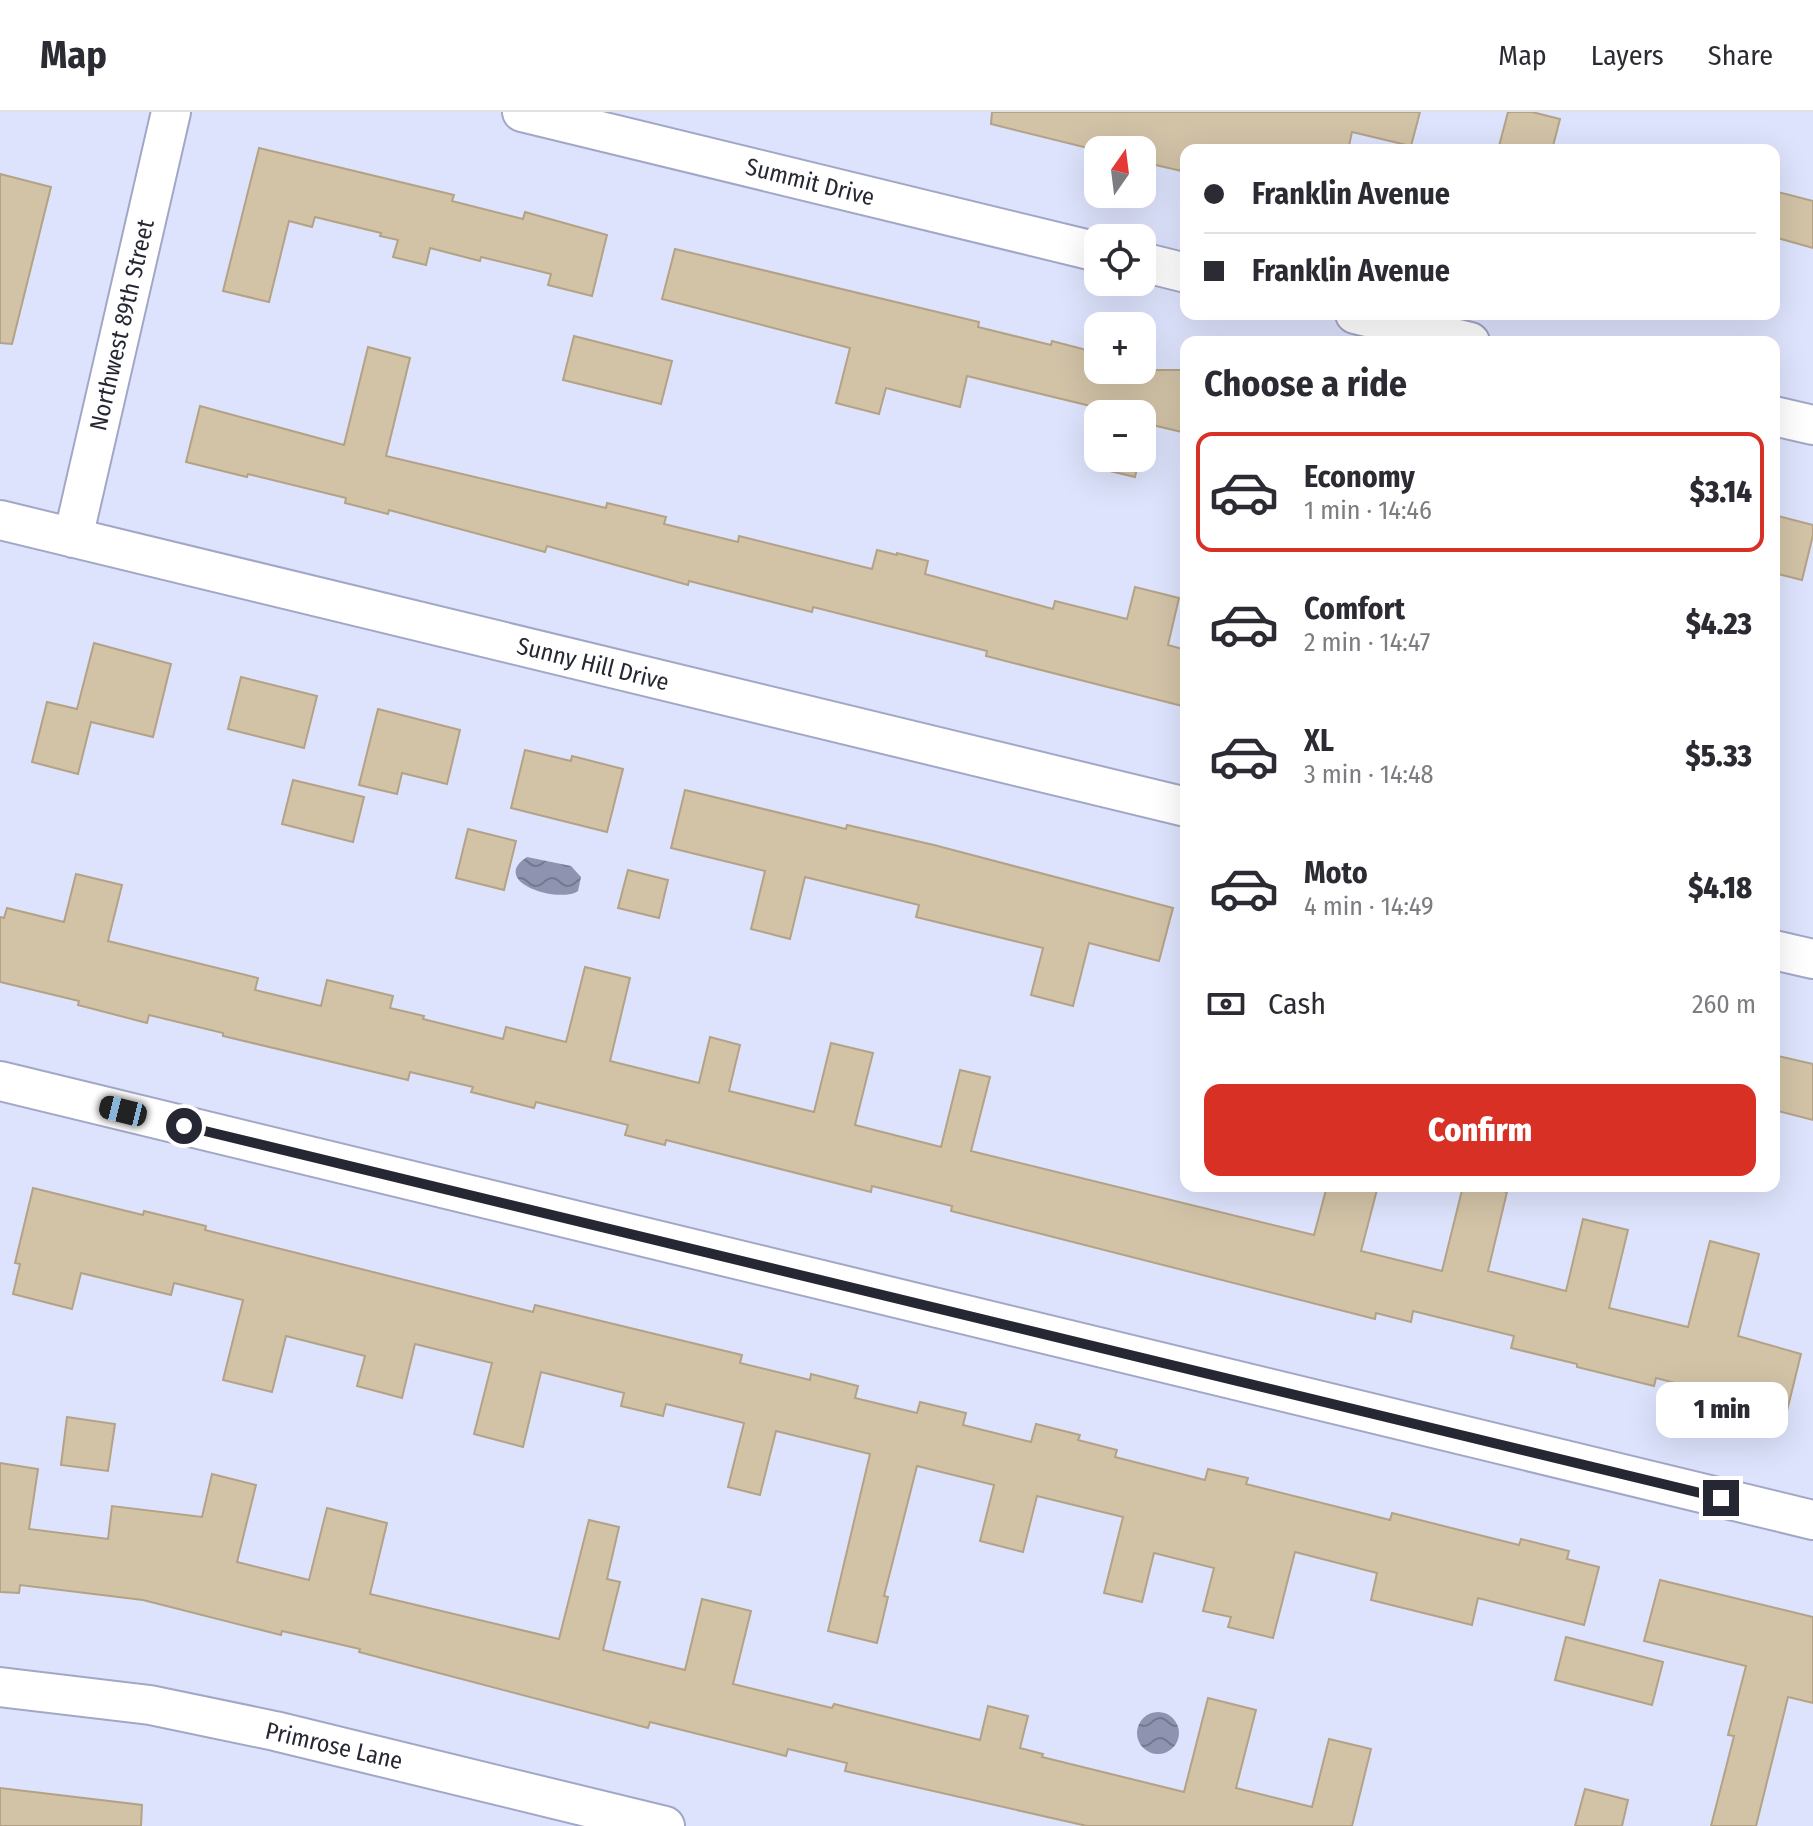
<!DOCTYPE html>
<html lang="en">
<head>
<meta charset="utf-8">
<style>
  body { margin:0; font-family:"Fira Sans Condensed",sans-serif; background:#f7f7f7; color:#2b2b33; height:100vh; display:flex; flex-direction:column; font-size:30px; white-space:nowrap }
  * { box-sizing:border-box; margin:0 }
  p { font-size:26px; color:#7c7c81 }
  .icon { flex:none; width:44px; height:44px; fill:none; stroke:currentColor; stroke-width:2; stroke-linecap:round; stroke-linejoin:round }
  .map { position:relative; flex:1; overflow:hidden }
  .panel { position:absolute; left:1180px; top:224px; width:600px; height:856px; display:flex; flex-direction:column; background:#fff; border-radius:16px; box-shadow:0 8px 32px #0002 }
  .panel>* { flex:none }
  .banner { position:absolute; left:1180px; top:32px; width:600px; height:176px; border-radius:16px; box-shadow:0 8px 32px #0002; display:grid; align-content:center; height:176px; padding:0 24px; background:#fff }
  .needle { width:52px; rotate:14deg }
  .controls { position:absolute; left:1084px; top:24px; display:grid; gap:16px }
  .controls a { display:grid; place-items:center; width:72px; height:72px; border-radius:16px; background:#fff; box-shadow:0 8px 32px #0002; font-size:40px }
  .end { position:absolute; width:36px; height:36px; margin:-18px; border:10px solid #252733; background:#fff; box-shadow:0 0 0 4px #fff }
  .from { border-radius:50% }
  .bubble { position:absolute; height:56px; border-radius:16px; background:#fff; box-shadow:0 8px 32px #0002; font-size:26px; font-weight:800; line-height:56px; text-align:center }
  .car { position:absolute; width:24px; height:48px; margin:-24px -12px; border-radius:10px; box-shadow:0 0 6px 2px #0007; background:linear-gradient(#222 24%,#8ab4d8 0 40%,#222 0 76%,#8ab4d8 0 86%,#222 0) }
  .banner b { display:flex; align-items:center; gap:28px; height:76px; font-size:30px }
  .banner b+b { border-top:2px solid #e1e1e2 }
  .banner i { width:20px; height:20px; background:#2b2b33 }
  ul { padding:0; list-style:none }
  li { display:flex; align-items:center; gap:24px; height:120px; margin:0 16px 12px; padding:0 8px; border:4px solid transparent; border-radius:16px }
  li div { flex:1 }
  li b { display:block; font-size:30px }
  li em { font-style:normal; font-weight:800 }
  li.selected { border-color:#d93025 }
  li>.icon { width:72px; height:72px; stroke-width:1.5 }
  h2 { padding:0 24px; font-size:36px; line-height:96px }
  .pay { display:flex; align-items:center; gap:20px; height:88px; padding:0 24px; font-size:30px }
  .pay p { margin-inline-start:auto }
  .button { display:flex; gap:16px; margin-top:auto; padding:16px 24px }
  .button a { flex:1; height:92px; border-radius:16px; background:#d93025; color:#fff; font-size:32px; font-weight:800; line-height:92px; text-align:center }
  header { display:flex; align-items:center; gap:48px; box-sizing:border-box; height:112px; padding:0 40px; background:#fff; border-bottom:2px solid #e1e1e2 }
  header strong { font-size:38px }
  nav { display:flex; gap:44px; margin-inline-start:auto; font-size:28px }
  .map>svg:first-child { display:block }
</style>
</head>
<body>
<header>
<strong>Map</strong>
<nav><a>Map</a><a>Layers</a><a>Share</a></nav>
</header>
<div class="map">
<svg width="1813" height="1714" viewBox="0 0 1813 1714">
  <defs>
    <pattern id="water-waves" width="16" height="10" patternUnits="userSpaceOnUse" patternTransform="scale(2)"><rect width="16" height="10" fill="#8e93af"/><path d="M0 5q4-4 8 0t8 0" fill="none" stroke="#74788f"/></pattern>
  </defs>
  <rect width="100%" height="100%" fill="#dee3fd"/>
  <!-- water -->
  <path fill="url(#water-waves)" d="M527,745L571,754L581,765L578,779C560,792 488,770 527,745Z
    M1137 1621a21 21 0 1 1 42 0a21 21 0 1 1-42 0Z"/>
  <!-- building -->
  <path fill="#d2c3a7" stroke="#b3a285" stroke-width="2" d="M992,0H1420L1411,34L1352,20L1348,38H1186V60L1142,50V38H1096L991,12Z
    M1508,0H1532L1560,7L1552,38H1498Z
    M259,36L454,83L452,89L523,107L525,100L607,123L592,184L548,173L551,162L481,145L480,149L430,136L426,153L393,145L398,128L380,124L381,121L315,105L312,115L289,109L269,190L223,179Z
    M0,62L51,75L12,232L0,231Z
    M1774,79L1813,89V136L1774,125Z
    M675,137L979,210L978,215L1051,233L1052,229L1098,241V258H1186V321L1148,312L1142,336V302H1106L1107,298L967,264L960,295L886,276L879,302L836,291L850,236L662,187Z
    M574,224L672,249L661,292L563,268Z
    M368,235L410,246L386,344L606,396L607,391L666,405L664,412L738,430L739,424L872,457L877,438L897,443V441L928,449L925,462L1053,497L1055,489L1127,507L1135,475L1179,486L1168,533L1186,538V595L986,544L987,539L813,495L812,500L689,469L688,473L547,434L545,440L389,398L388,402L345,391L346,386L248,362L247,365L186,350L200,294L344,333Z
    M1098,335V346H1139L1135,365L1093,355Z
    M1774,403L1813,413V423L1802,468L1774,461Z
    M94,531L171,552L153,625L91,610L78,662L32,650L47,590L77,597Z
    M241,565L317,584L304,636L228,617Z
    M378,597L460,618L447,672L402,661L397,682L359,673Z
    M525,638L571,649L572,644L623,657L607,720L511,696Z
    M293,668L364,685L353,730L282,712Z
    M685,678L846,717L847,713L934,733L1173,796L1159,849L1089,831L1073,894L1031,883L1043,836L916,805L919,793L805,765L790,827L751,817L765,759L671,736Z
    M468,717L516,729L504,778L456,766Z
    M628,758L668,768L659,806L618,796Z
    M76,762L122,773L108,829L258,866L255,878L321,894L327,868L393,884L390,896L424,904L423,907L503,927L506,915L566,930L585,855L630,866L610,949L699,971L710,925L740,933L729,979L814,1000L831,931L873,941L855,1013L941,1035L960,958L990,965L971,1039L1314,1123L1327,1074H1378L1361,1139L1442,1159L1463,1074H1482L1507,1080L1488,1159L1566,1179L1583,1107L1628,1118L1609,1196L1688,1215L1710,1129L1759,1142L1738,1224L1801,1242L1786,1303L1737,1290L1738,1287L1656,1266L1654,1274L1577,1255V1252L1511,1236L1514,1224L1413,1199L1411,1210L1376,1201L1375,1207L951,1099L952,1094L872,1074L871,1080L666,1028L665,1033L625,1023L628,1013L536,990L534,996L471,980L473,975L410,960L408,968L223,924V921L149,903L147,911L78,893L79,889L0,870V805L4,806L7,796L64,810Z
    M1774,943L1813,952V1008L1774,998Z
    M33,1076L143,1103L144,1099L206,1114L205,1118L533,1200L535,1193L742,1243L740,1251L810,1268L811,1262L858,1274L855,1286L917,1301L920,1290L966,1301L963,1313L1031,1330L1036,1312L1080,1323L1078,1328L1117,1338L1115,1345L1205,1368L1208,1357L1248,1366L1246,1372L1390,1408L1392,1401L1519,1433L1521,1427L1569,1439L1567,1447L1599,1455L1584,1513L1478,1486L1472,1513L1371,1488L1377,1461L1295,1440L1273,1526L1228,1515L1231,1505L1203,1499L1214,1456L1154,1441L1142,1490L1104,1481L1123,1405L1037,1384L1023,1440L980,1429L994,1373L917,1354L884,1484L888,1485L877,1531L828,1519L870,1342L776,1319L760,1383L728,1375L744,1311L666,1292L663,1304L621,1294L624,1281L541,1260L523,1335L474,1322L492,1251L415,1232L402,1286L357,1274L365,1244L286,1224L272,1280L223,1268L243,1188L174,1171L171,1183L81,1161L72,1197L13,1182L20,1152L15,1151Z
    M67,1305L115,1312L108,1359L61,1353Z
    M0,1351L38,1357L29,1417L108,1427L112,1394L202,1405L212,1362L256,1373L237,1450L309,1468L327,1396L387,1411L370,1482L559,1527L589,1408L619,1415L607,1467L620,1470L603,1538L685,1558L702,1487L751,1499L733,1572L832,1596L834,1592L980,1628L988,1594L1028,1604L1020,1636L1043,1642L1042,1645L1184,1680L1208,1586L1256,1598L1236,1676L1312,1695L1329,1627L1371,1637L1352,1714H1087L845,1659L847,1651L788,1637L786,1644L650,1610L648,1616L359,1540L360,1537L282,1519L281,1523L143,1488L20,1473L19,1481L0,1480Z
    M1660,1468L1813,1505V1591L1788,1585L1756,1714H1711L1734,1624L1728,1623L1746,1554L1644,1529Z
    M1566,1525L1663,1550L1652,1593L1555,1568Z
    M0,1676L142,1693L141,1714H0Z
    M1585,1677L1628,1688L1622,1714H1575Z"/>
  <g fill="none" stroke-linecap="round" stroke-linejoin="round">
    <!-- minor casing -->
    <g stroke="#a2a7c6" stroke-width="42">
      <path id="minor" d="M522,0L1098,140
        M1142,150L1186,161
        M1355,202L1470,230
        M1774,304L1813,313
        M0,408L1186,695
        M73,426L171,0
        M1774,838L1813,847
        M0,969L1813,1408
        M0,1575L150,1593L275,1619L665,1714"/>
    </g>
    <!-- minor -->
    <use href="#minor" stroke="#fff" stroke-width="38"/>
  </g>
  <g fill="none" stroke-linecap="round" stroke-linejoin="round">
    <!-- route -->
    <path stroke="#252733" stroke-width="10" d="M184,1014L1721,1386"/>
  </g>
  <g text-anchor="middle" stroke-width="7" stroke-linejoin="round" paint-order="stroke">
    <!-- street labels -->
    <g font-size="24" fill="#252733" stroke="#fff">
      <text transform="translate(810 70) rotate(14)" y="8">Summit Drive</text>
      <text transform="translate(122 213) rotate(-77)" y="8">Northwest 89th Street</text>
      <text transform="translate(593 552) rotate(14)" y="8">Sunny Hill Drive</text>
      <text transform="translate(334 1634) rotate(13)" y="8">Primrose Lane</text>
    </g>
  </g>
</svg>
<div class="controls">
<a><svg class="needle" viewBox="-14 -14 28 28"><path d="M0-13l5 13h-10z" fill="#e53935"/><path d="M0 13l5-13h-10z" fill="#7c7c81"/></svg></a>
<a><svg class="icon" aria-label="locate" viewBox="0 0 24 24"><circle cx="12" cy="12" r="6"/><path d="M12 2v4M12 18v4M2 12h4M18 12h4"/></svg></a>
<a>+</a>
<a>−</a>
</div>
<i class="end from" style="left:184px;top:1014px"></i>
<i class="end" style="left:1721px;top:1386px"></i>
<div class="bubble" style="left:1656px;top:1270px;width:132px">1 min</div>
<i class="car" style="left:123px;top:999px;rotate:284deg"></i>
<div class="banner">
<b><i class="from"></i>Franklin Avenue</b>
<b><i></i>Franklin Avenue</b>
</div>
<section class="panel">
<h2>Choose a ride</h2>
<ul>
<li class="selected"><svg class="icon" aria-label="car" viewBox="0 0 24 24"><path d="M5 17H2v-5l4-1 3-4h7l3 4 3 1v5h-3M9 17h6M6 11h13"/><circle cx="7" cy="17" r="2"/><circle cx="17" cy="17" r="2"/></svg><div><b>Economy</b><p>1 min · 14:46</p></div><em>$3.14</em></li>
<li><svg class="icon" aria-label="car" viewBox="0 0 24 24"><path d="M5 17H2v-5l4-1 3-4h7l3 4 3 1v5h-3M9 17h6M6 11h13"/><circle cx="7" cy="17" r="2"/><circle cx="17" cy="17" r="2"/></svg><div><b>Comfort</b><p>2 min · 14:47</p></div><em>$4.23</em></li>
<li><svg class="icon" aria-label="car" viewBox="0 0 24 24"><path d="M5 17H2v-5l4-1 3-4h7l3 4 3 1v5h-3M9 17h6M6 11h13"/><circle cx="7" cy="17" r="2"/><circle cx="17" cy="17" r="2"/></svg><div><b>XL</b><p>3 min · 14:48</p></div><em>$5.33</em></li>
<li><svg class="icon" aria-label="car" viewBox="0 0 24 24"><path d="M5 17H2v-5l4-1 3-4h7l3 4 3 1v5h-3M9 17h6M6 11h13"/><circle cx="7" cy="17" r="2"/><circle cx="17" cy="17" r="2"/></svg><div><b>Moto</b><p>4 min · 14:49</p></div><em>$4.18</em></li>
</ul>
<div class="pay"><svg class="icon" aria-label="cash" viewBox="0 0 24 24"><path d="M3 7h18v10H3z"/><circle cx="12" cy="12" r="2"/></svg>Cash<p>260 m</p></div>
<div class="button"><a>Confirm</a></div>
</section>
</div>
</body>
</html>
